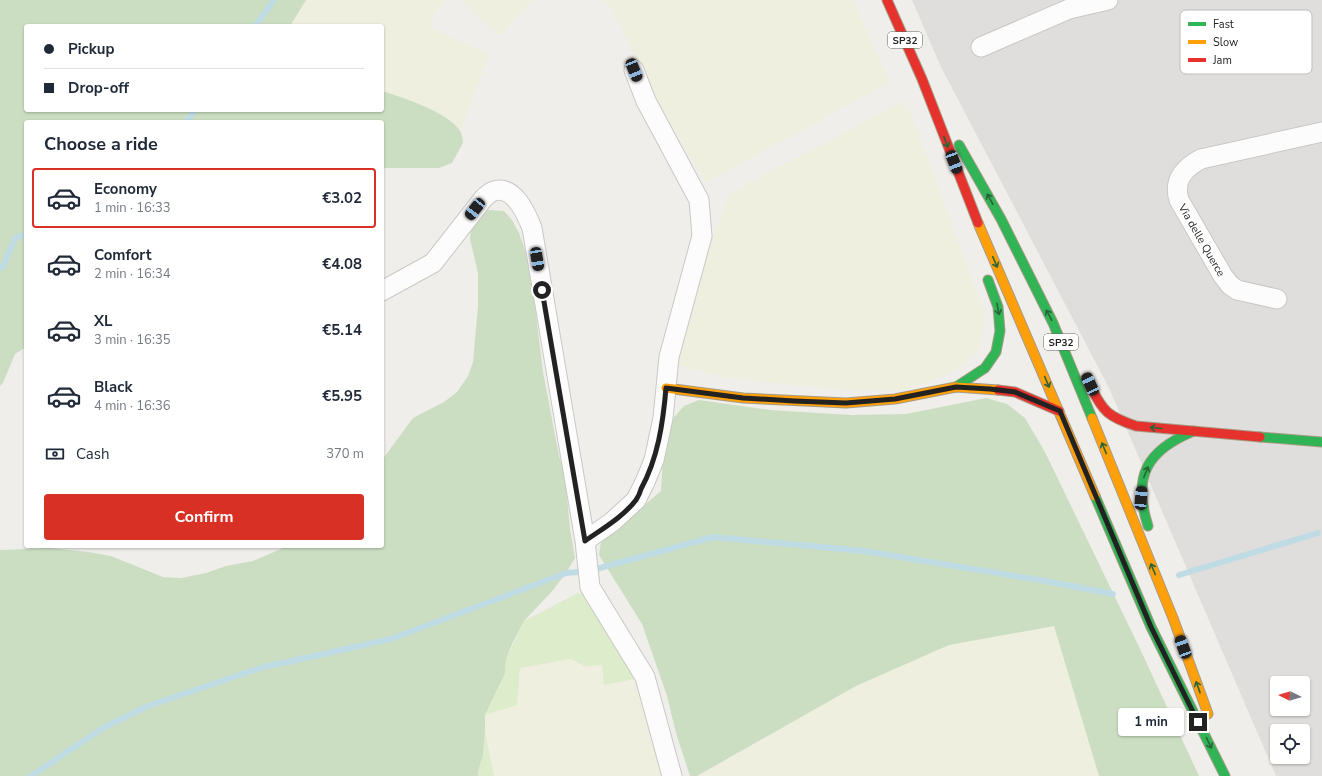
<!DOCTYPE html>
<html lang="en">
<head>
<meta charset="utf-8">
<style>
  body { margin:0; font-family:"Nunito Sans",sans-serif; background:#f6f6f7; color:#1f2937; height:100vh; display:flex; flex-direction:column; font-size:15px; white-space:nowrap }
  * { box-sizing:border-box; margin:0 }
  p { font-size:13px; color:#747a83 }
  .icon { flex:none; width:22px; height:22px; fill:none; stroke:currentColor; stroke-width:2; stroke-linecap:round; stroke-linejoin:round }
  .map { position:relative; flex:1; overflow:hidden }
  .panel { position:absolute; left:24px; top:120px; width:360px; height:428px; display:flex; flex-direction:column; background:#fff; border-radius:4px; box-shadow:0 1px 3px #0004 }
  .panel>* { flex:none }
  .top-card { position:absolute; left:24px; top:24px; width:360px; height:88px; border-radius:4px; box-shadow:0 1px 3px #0004; display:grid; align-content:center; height:88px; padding:0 20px; background:#fff }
  .needle { width:26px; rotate:275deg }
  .fabs { position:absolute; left:1270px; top:676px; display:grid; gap:8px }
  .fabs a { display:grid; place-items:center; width:40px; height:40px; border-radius:4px; background:#fff; box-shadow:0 1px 3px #0004; font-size:20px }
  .end { position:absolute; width:18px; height:18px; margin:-9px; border:5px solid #222; background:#fff; box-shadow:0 0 0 2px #fff }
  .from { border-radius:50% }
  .bubble { position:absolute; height:28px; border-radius:4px; background:#fff; box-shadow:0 1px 3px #0004; font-size:13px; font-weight:700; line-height:28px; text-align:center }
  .car { position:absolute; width:12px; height:24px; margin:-12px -6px; border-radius:5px; box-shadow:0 0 3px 1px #0007; background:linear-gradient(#222 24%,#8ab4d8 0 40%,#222 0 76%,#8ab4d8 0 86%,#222 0) }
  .top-card b { display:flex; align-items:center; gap:14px; height:38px; font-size:15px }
  .top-card b+b { border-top:1px solid #e0e1e3 }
  .top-card i { width:10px; height:10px; background:#1f2937 }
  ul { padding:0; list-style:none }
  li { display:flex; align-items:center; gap:12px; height:60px; margin:0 8px 6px; padding:0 12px; border:2px solid transparent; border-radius:4px }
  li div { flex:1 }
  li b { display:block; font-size:15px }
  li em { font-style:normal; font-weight:700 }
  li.on { border-color:#d93025 }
  li>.icon { width:36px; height:36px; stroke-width:1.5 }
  h2 { padding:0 20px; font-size:18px; line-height:48px }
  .pay { display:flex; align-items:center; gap:10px; height:44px; padding:0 20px; font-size:15px }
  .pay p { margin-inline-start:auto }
  .primary-button { display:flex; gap:8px; margin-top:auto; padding:8px 20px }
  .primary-button a { flex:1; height:46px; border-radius:4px; background:#d93025; color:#fff; font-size:16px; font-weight:700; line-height:46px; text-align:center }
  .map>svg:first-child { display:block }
</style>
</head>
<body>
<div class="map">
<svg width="1322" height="776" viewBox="0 0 1322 776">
  <rect width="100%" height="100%" fill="#f0eeeb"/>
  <!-- residential -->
  <path fill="#dfdedc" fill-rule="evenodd" d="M912,0H1322V776H1276L1109,388L941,67ZM1277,683H1303V709H1277ZM1277,731H1303V757H1277Z"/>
  <!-- farmland -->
  <path fill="#efefdf" d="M306,0H447L432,16L433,28L489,54L461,131L450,120L441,114L403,98L382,91V26H290Z
    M462,0H533L500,36Z
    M604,0H853L890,82L706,183L658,105L616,17Z
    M901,102L912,115L986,318L979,350L960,368L937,379L907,390H842L728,378L676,365L709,249L729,194Z
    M1054,626L1099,776H699L856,686L949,645Z
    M571,659L584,666L602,665L604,684L645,677L672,776H494L485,731V715L517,705L520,668Z"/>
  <!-- grass -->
  <path fill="#ddeccb" d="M578,593L595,596L645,677L604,685L602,665L584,666L571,659L520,668L517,705L485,715L505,673L506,659L524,621Z
    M485,731L494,776H478V773L483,755Z"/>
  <!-- forest -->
  <path fill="#cbdec1" d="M0,0H306L290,26H26V110H382V91C402,97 450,113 460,131C462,134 463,140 463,143L452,163L439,168H383L382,122H26V347L15,354L3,383L0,386Z
    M488,210L504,211L512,220L519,233L526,253L534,298L543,372L559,456L565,475L570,529L575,558L566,573L554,589L524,621L512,644L506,659L505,673L485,715V731L483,755L478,772V776H0V550L48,548L89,552L111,556L163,577L181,578L206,573L226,566L253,561L288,546H382V460L413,418L444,402L457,392L468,376L473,362L478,306V273L470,239L471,227L478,216Z
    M986,398L1007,404L1025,418L1045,452L1141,651L1199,776H1099L1054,626L949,645L856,686L697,776H690L676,733L667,696L642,624L599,555L601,542L661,491L664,440L673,418L684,406L699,400L770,410L852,415L906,414Z"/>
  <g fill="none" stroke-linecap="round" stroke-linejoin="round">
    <!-- stream -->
    <path stroke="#bfdbe3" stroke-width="6" d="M255,26L274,0
      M186,122L195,110
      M0,268L4,265L15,238L26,234
      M1179,575L1318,533
      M31,776L103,728L148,706L260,668L391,639L566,573L589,571L713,537L864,551L1045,581L1113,594"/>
    <!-- street casing -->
    <g stroke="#c9c8c7" stroke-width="21">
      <path id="street" d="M981,47L1069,9L1108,0
        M634,70L646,101L699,200L702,236L669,357L663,418L654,460L645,482L636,500L612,522L585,541L590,587L645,677L672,776
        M382,291L433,263L483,199C486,196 490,192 494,191C514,185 526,213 532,228L585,541
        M1277,299L1237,290L1230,285L1223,276L1179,200C1173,180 1184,168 1201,159L1322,132"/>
    </g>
    <!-- fast casing -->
    <g stroke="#a79c86" stroke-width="11">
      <path id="fast" d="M959,145L1001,219L1053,323L1092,418
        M956,387L985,368L996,352L1000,331L998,307L988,280
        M1260,437L1322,442
        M1095,496L1151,627L1225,776
        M1148,526C1132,476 1147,450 1194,431"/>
    </g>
    <!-- slow casing -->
    <g stroke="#a79c86" stroke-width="11">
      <path id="slow" d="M978,223L1095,496
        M666,388L743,398L846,403L895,399L956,387L998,390
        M1092,418L1173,618L1208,714"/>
    </g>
    <!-- jam casing -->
    <g stroke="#a79c86" stroke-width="11">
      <path id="jam" d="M887,0L922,79L978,223
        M1091,387C1103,412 1109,417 1136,426L1260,437
        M998,390L1015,392L1059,411"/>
    </g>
    <!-- street -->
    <use href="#street" stroke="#fdfcfc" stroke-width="19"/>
    <!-- fast -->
    <use href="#fast" stroke="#30b455" stroke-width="9"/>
    <!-- slow -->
    <use href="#slow" stroke="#ff9f0a" stroke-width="9"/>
    <!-- jam -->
    <use href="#jam" stroke="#e5322d" stroke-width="9"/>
  </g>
  <!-- one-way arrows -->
  <defs><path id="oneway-shaft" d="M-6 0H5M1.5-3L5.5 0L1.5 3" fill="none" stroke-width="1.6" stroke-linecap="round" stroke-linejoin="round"/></defs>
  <g stroke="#286439">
    <use href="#oneway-shaft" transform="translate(946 142) rotate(69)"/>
    <use href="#oneway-shaft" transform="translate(990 199) rotate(-119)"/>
    <use href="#oneway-shaft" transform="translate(995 262) rotate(67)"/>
    <use href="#oneway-shaft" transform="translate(998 309) rotate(79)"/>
    <use href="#oneway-shaft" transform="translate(1049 315) rotate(-117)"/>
    <use href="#oneway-shaft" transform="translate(1047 382) rotate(67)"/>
    <use href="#oneway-shaft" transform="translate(1156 428) rotate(-175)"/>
    <use href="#oneway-shaft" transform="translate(1104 448) rotate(-112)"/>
    <use href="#oneway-shaft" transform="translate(1146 472) rotate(-68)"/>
    <use href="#oneway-shaft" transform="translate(1153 569) rotate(-112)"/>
    <use href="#oneway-shaft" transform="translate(1198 687) rotate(-110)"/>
    <use href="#oneway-shaft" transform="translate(1209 743) rotate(64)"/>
  </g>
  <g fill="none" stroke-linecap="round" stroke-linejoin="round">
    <!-- route -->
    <path stroke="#222" stroke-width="5" d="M542,290L585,541C602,529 623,517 636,500C638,497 640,493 641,489C658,458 663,423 666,388L743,398L794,401L846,403L895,399L956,387L990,389L1015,392L1060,411L1151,627L1198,722"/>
  </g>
  <g text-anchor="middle" stroke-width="3.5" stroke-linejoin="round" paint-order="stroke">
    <!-- shield labels -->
    <g fill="#fff" stroke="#646464" stroke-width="1">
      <rect x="888" y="32" width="34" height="16" rx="3"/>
      <rect x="1044" y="334" width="34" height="16" rx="3"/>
    </g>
    <g font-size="10" font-weight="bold" fill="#222">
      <text x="905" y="44">SP32</text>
      <text x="1061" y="346">SP32</text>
    </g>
    <!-- street labels -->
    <g font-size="11" fill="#222" stroke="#fff">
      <text transform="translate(1202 240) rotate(60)" y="4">Via delle Querce</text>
    </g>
  </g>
  <!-- legend -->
  <rect x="1180" y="10" width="132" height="64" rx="6" fill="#fff" stroke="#bdbdbd" stroke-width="1"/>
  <rect x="1188" y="22" width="18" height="4" fill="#30b455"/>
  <rect x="1188" y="40" width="18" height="4" fill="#ff9f0a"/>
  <rect x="1188" y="58" width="18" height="4" fill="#e5322d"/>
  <g font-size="11" fill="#222">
    <text x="1213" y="28">Fast</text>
    <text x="1213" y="46">Slow</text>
    <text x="1213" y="64">Jam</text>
  </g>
</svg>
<div class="fabs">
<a><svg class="needle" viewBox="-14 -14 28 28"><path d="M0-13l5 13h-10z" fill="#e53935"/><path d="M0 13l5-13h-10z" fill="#747a83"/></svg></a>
<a><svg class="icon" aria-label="locate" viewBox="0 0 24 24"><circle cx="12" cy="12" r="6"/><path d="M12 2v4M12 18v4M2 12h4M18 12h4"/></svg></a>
</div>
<i class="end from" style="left:542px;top:290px"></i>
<i class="end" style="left:1198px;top:722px"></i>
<div class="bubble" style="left:1118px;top:708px;width:66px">1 min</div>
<i class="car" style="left:634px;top:70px;rotate:158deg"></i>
<i class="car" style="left:954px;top:162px;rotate:159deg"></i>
<i class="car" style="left:475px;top:209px;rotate:218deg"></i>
<i class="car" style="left:537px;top:259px;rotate:171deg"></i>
<i class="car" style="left:1090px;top:384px;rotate:335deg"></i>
<i class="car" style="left:1141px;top:498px;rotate:5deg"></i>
<i class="car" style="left:1183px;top:647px;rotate:340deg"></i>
<div class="top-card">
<b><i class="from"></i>Pickup</b>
<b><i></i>Drop-off</b>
</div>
<section class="panel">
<h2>Choose a ride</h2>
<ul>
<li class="on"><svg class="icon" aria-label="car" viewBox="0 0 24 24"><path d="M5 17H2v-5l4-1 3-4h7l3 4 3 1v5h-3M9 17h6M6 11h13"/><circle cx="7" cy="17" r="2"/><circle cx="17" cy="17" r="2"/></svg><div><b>Economy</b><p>1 min · 16:33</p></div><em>€3.02</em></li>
<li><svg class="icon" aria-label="car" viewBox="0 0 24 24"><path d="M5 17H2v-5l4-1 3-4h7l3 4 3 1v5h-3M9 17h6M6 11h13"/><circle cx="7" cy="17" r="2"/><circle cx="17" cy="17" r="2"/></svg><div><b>Comfort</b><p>2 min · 16:34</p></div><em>€4.08</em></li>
<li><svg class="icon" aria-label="car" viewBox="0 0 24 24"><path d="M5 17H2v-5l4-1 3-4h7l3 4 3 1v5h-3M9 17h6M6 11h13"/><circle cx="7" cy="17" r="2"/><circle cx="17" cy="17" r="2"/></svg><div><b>XL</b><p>3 min · 16:35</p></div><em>€5.14</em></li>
<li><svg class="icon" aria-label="car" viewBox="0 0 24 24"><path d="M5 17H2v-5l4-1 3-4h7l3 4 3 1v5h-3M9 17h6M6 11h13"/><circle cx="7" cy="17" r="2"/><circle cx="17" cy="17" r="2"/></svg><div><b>Black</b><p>4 min · 16:36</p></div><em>€5.95</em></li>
</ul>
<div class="pay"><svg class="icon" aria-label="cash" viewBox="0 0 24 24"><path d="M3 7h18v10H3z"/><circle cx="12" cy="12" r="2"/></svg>Cash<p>370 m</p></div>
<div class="primary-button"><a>Confirm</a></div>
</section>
</div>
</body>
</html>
